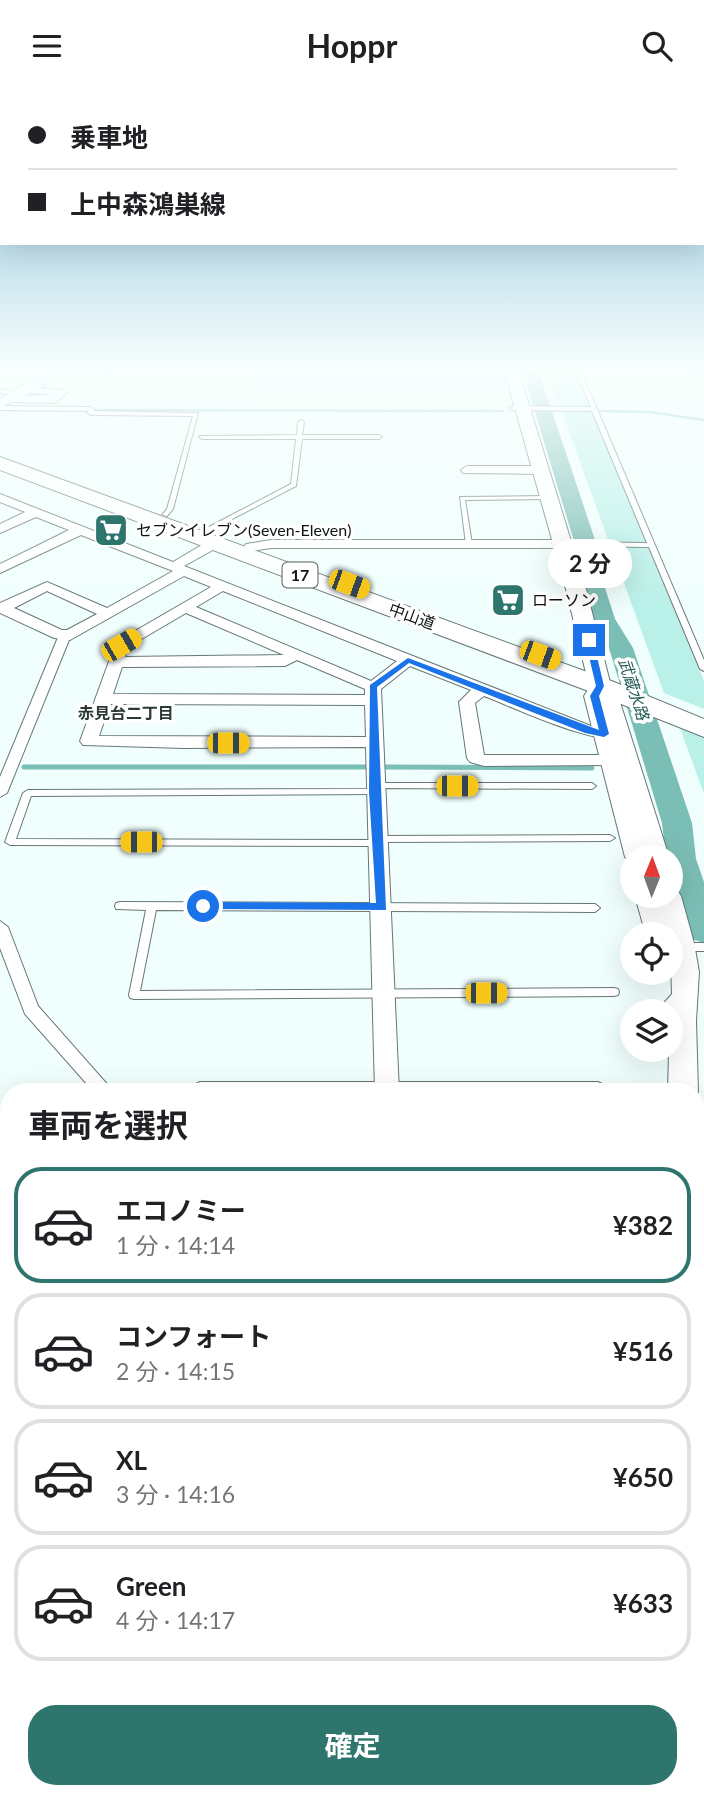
<!DOCTYPE html>
<html lang="ja">
<head>
<meta charset="utf-8">
<style>
  body { margin:0; font-family:Lato,"Noto Sans JP",sans-serif; background:#f2f2f2; color:#202124; height:100vh; display:flex; flex-direction:column; font-size:26px; white-space:nowrap }
  * { box-sizing:border-box; margin:0 }
  p { font-size:23px; color:#757577 }
  .icon { flex:none; width:38px; height:38px; fill:none; stroke:currentColor; stroke-width:2; stroke-linecap:round; stroke-linejoin:round }
  .map { position:relative; flex:1; overflow:hidden }
  .details { position:absolute; left:0px; top:992px; width:705px; height:716px; display:flex; flex-direction:column; background:#fff; border-radius:28px 28px 0 0; box-shadow:0 7px 28px #0002 }
  .details>* { flex:none }
  .banner { position:absolute; left:0px; top:0px; width:705px; height:154px; box-shadow:0 7px 28px #0002; display:grid; align-content:center; height:154px; padding:0 28px; background:#fff }
  .needle { width:46px; rotate:1deg }
  .controls { position:absolute; left:620px; top:754px; display:grid; gap:14px }
  .controls a { display:grid; place-items:center; width:63px; height:63px; border-radius:50%; background:#fff; box-shadow:0 7px 28px #0002; font-size:35px }
  .end { position:absolute; width:32px; height:32px; margin:-16px; border:9px solid #1a73e8; background:#fff; box-shadow:0 0 0 4px #fff }
  .from { border-radius:50% }
  .bubble { position:absolute; height:49px; border-radius:24px; background:#fff; box-shadow:0 7px 28px #0002; font-size:23px; font-weight:700; line-height:49px; text-align:center }
  .car { position:absolute; width:21px; height:42px; margin:-21px -10px; border-radius:9px; box-shadow:0 0 5px 2px #0007; background:linear-gradient(#f5c518 24%,#345 0 40%,#f5c518 0 76%,#345 0 86%,#f5c518 0) }
  .banner b { display:flex; align-items:center; gap:24px; height:66px; font-size:26px }
  .banner b+b { border-top:2px solid #e0e0e0 }
  .banner i { width:18px; height:18px; background:#202124 }
  ul { padding:0; list-style:none }
  li { display:flex; align-items:center; gap:21px; height:116px; margin:0 14px 10px; padding:0 14px; border:4px solid #e0e0e0; border-radius:28px }
  li div { flex:1 }
  li b { display:block; font-size:26px }
  li em { font-style:normal; font-weight:700 }
  li.current { border-color:#2d756d }
  li>.icon { width:63px; height:63px; stroke-width:1.5 }
  h2 { padding:0 28px; font-size:32px; line-height:84px }
  .cta { display:flex; gap:14px; margin-top:auto; padding:14px 28px }
  .cta a { flex:1; height:80px; border-radius:28px; background:#2d756d; color:#fff; font-size:28px; font-weight:700; line-height:80px; text-align:center }
  header { display:flex; justify-content:space-between; align-items:center; height:91px; padding:0 28px; background:#fff; font-size:32px; font-weight:700 }
  .map>svg:first-child { display:block }
</style>
</head>
<body>
<header><svg class="icon" aria-label="menu" viewBox="0 0 24 24"><path d="M4 6h16M4 12h16M4 18h16"/></svg>Hoppr<svg class="icon" aria-label="search" viewBox="0 0 24 24"><circle cx="10" cy="10" r="6"/><path d="M15 15l6 6"/></svg></header>
<div class="map">
<svg width="704" height="1707" viewBox="0 0 704 1707">
  <rect width="100%" height="100%" fill="#f0fffd"/>
  <!-- green -->
  <path fill="#b9f0e8" d="M546,278H574L704,590V618L664,602Z
    M680,637L704,647V703Z"/>
  <g fill="none" stroke-linecap="round" stroke-linejoin="round">
    <!-- stream-far1 -->
    <path stroke="#7bbeb5" stroke-width="2.5" d="M7,319H25
      M95,319L503,320
      M599,320L650,321L704,329"/>
    <!-- stream -->
    <path stroke="#7bbeb5" stroke-width="5" d="M24,676H367
      M385,676L592,677"/>
    <!-- river -->
    <path fill="#7bbeb5" fill-rule="evenodd" d="M522,278H538L602,470L605,497L615,528L633,557L692,732L696,768L704,791V852L692,848L688,840L670,783V766H666L662,732L609,557L591,528L583,497L580,470Z"/>
    <!-- service casing -->
    <g stroke="#667775" stroke-width="2">
      <path id="service" d="M68,278L51,282L48,280L53,278Z
        M575,278H580L704,569V580L700,578L649,456L563,455L560,453L563,451L647,452L592,320L512,319L509,317L512,315L591,316Z
        M0,298L21,303L18,305L0,302Z
        M0,315L91,316L94,318V320L198,322L173,418L167,425L162,424L167,418L193,325L91,324L88,322V320L0,319Z
        M301,329L304,331L302,344H379L382,346L379,348H302L296,395L207,441H203V439L291,393L296,348H202L199,346L200,345L297,344L298,331Z
        M549,405L552,407L551,408L465,409L472,453L469,455L466,453L460,406Z
        M376,692H592L596,695L592,698L373,697L372,695Z
        M374,698L379,701L377,703L31,705L16,748L372,749L373,746L376,745L610,744L615,747L610,750L381,751L380,754L377,755L10,754L5,751L23,702L28,699Z
        M120,811L595,813L600,817L595,821L156,819L140,900L614,897L618,898L619,901L618,904L614,905L134,908L130,907L129,904L146,819L116,818L115,815L116,812Z
        M670,852H704V860H670Z
        M200,991H598L602,993L604,996L602,999L598,1001H200L196,999L194,996L196,993Z
        M9,1046V1058L0,1062V1050Z"/>
    </g>
    <!-- pedestrian casing -->
    <g stroke="#667775" stroke-width="2">
      <path id="pedestrian" d="M65,541L71,544L7,702L0,706V686L59,544Z
        M0,830L8,836L38,915L114,1001H94L25,923L0,857Z
        M581,1699H612L615,1707H584Z"/>
    </g>
    <!-- minor casing -->
    <g stroke="#667775" stroke-width="2">
      <path id="minor" d="M100,278H110L103,286H48L43,283L48,280Z
        M25,296L62,299L67,302L55,312L9,311L4,308L9,305L54,304L21,301L20,299Z
        M467,375H541L547,379L541,383L463,382L461,379Z
        M0,403L173,471L210,449H220V455L184,475L591,635L620,638L628,643C610,663 509,614 484,605L475,612L484,664H612L621,669L612,674L484,675L470,671L467,667L459,611L471,599L410,575L381,598L399,1001H375L366,656L184,657L83,654L80,650L116,551L211,496L184,485L70,549L54,547L0,522V512L47,491L107,517L173,480L81,444L0,482V473L69,439L36,426L0,442V433L25,421L0,411ZM47,500L97,523L67,539H62L14,517ZM223,500L397,570L371,590L196,516ZM186,522L284,564L125,566L128,556ZM297,569L365,598V604L113,603L122,576L285,575ZM110,613L365,614L366,646L99,645Z
        M271,449H563L570,453L563,457H271L251,460L244,456L246,453Z
        M696,1559L704,1562V1603L696,1599Z"/>
    </g>
    <!-- tertiary casing -->
    <g stroke="#667775" stroke-width="2">
      <path id="tertiary" d="M45,278H59L43,295L0,317V308L33,289Z
        M675,278H704V285Z
        M600,589L607,591L619,608L669,766H632V773L625,766L584,605L593,591Z
        M670,797L677,799L681,805L694,852L699,881L696,930L698,1001L696,1004V1001H668L670,920H666L664,912L672,903L670,844H646L635,805H670Z
        M696,1109L704,1112V1167L696,1164Z
        M9,1180V1214L0,1218V1183Z
        M0,1257L9,1260V1309L0,1306Z
        M0,1420L9,1423V1540L0,1543Z
        M217,1699H264L267,1707H220Z"/>
    </g>
    <!-- secondary casing -->
    <g stroke="#667775" stroke-width="2">
      <path id="secondary" d="M504,278H518L587,502L611,595L608,600H592L589,595L567,502Z"/>
    </g>
    <!-- trunk casing -->
    <g stroke="#667775" stroke-width="2">
      <path id="trunk" d="M0,366L609,589L704,628V646L591,601L0,379Z"/>
    </g>
    <!-- service -->
    <use href="#service" fill="#fff" fill-rule="evenodd"/>
    <!-- pedestrian -->
    <use href="#pedestrian" fill="#fff" fill-rule="evenodd"/>
    <!-- minor -->
    <use href="#minor" fill="#fff" fill-rule="evenodd"/>
    <!-- tertiary -->
    <use href="#tertiary" fill="#fff" fill-rule="evenodd"/>
    <!-- secondary -->
    <use href="#secondary" fill="#fff" fill-rule="evenodd"/>
    <!-- trunk -->
    <use href="#trunk" fill="#fff" fill-rule="evenodd"/>
  </g>
  <!-- sky -->
  <linearGradient id="sky" x2="0" y2="1"><stop stop-color="#7cb8d4"/><stop offset="0.54" stop-color="#f8fffe"/><stop offset="1" stop-color="#f8fffe" stop-opacity="0"/></linearGradient>
  <rect width="704" height="517" fill="url(#sky)"/>
  <!-- route -->
  <path fill="#1a73e8" d="M589,546L593,549L604,595L599,605L609,643L604,646L585,642L409,572L377,596L386,819L199,818V813L203,811L376,812L369,701L370,594L408,567L599,639L590,605L596,595L585,549Z"/>
  <!-- icons -->
  <defs>
    <g id="supermarket-square" transform="scale(1.75)"><rect x="-9" y="-9" width="18" height="18" rx="4" fill="#2d756d" stroke="#fff"/><path d="M-6-5.5h2.5l.6 2H6L4.5 2H-2.5L-4.4-4H-6ZM-1.5 3.2a1.3 1.3 0 1 0 .1 0ZM3 3.2a1.3 1.3 0 1 0 .1 0Z" fill="#fff"/></g>
  </defs>
  <g fill-rule="evenodd">
    <use href="#supermarket-square" x="111" y="439"/>
    <use href="#supermarket-square" x="508" y="509"/>
  </g>
  <g text-anchor="middle" stroke-width="7" stroke-linejoin="round" paint-order="stroke">
    <!-- far-poi labels -->
    <g font-size="16" fill="#0e1413" stroke="#fff" text-anchor="start">
      <text x="136" y="445">セブンイレブン(Seven-Eleven)</text>
      <text x="532" y="515">ローソン</text>
    </g>
    <!-- shield labels -->
    <rect fill="#fff" stroke="#565a5a" stroke-width="2" x="282.5" y="471.5" width="35" height="25" rx="5"/>
    <g font-size="16" font-weight="bold" fill="#0e1413">
      <text x="300" y="490">17</text>
    </g>
    <!-- far-street labels -->
    <g font-size="16" fill="#0e1413" stroke="#fff">
      <text transform="translate(412 525) rotate(20)" y="6">中山道</text>
    </g>
    <!-- far-water labels -->
    <g font-size="16" font-style="italic" fill="#245c56" stroke="#fff">
      <text transform="translate(634 598) rotate(72)" y="6">武蔵水路</text>
    </g>
    <!-- far-neighbourhood labels -->
    <g font-size="16" font-weight="bold" fill="#2a3937" stroke="#fff">
      <text x="126" y="628">赤見台二丁目</text>
    </g>
  </g>
</svg>
<div class="controls">
<a><svg class="needle" viewBox="-14 -14 28 28"><path d="M0-13l5 13h-10z" fill="#e53935"/><path d="M0 13l5-13h-10z" fill="#757577"/></svg></a>
<a><svg class="icon" aria-label="locate" viewBox="0 0 24 24"><circle cx="12" cy="12" r="6"/><path d="M12 2v4M12 18v4M2 12h4M18 12h4"/></svg></a>
<a><svg class="icon" aria-label="layers" viewBox="0 0 24 24"><path d="M12 4l9 5-9 5-9-5zM3 14l9 5 9-5"/></svg></a>
</div>
<i class="end from" style="left:203px;top:815px"></i>
<i class="end" style="left:589px;top:549px"></i>
<div class="bubble" style="left:548px;top:448px;width:84px">2 分</div>
<i class="car" style="left:349px;top:493px;rotate:110deg"></i>
<i class="car" style="left:121px;top:554px;rotate:60deg"></i>
<i class="car" style="left:540px;top:564px;rotate:110deg"></i>
<i class="car" style="left:228px;top:652px;rotate:90deg"></i>
<i class="car" style="left:457px;top:695px;rotate:90deg"></i>
<i class="car" style="left:141px;top:751px;rotate:270deg"></i>
<i class="car" style="left:486px;top:902px;rotate:90deg"></i>
<div class="banner">
<b><i class="from"></i>乗車地</b>
<b><i></i>上中森鴻巣線</b>
</div>
<section class="details">
<h2>車両を選択</h2>
<ul>
<li class="current"><svg class="icon" aria-label="car" viewBox="0 0 24 24"><path d="M5 17H2v-5l4-1 3-4h7l3 4 3 1v5h-3M9 17h6M6 11h13"/><circle cx="7" cy="17" r="2"/><circle cx="17" cy="17" r="2"/></svg><div><b>エコノミー</b><p>1 分 · 14:14</p></div><em>¥382</em></li>
<li><svg class="icon" aria-label="car" viewBox="0 0 24 24"><path d="M5 17H2v-5l4-1 3-4h7l3 4 3 1v5h-3M9 17h6M6 11h13"/><circle cx="7" cy="17" r="2"/><circle cx="17" cy="17" r="2"/></svg><div><b>コンフォート</b><p>2 分 · 14:15</p></div><em>¥516</em></li>
<li><svg class="icon" aria-label="car" viewBox="0 0 24 24"><path d="M5 17H2v-5l4-1 3-4h7l3 4 3 1v5h-3M9 17h6M6 11h13"/><circle cx="7" cy="17" r="2"/><circle cx="17" cy="17" r="2"/></svg><div><b>XL</b><p>3 分 · 14:16</p></div><em>¥650</em></li>
<li><svg class="icon" aria-label="car" viewBox="0 0 24 24"><path d="M5 17H2v-5l4-1 3-4h7l3 4 3 1v5h-3M9 17h6M6 11h13"/><circle cx="7" cy="17" r="2"/><circle cx="17" cy="17" r="2"/></svg><div><b>Green</b><p>4 分 · 14:17</p></div><em>¥633</em></li>
</ul>
<div class="cta"><a>確定</a></div>
</section>
</div>
</body>
</html>
